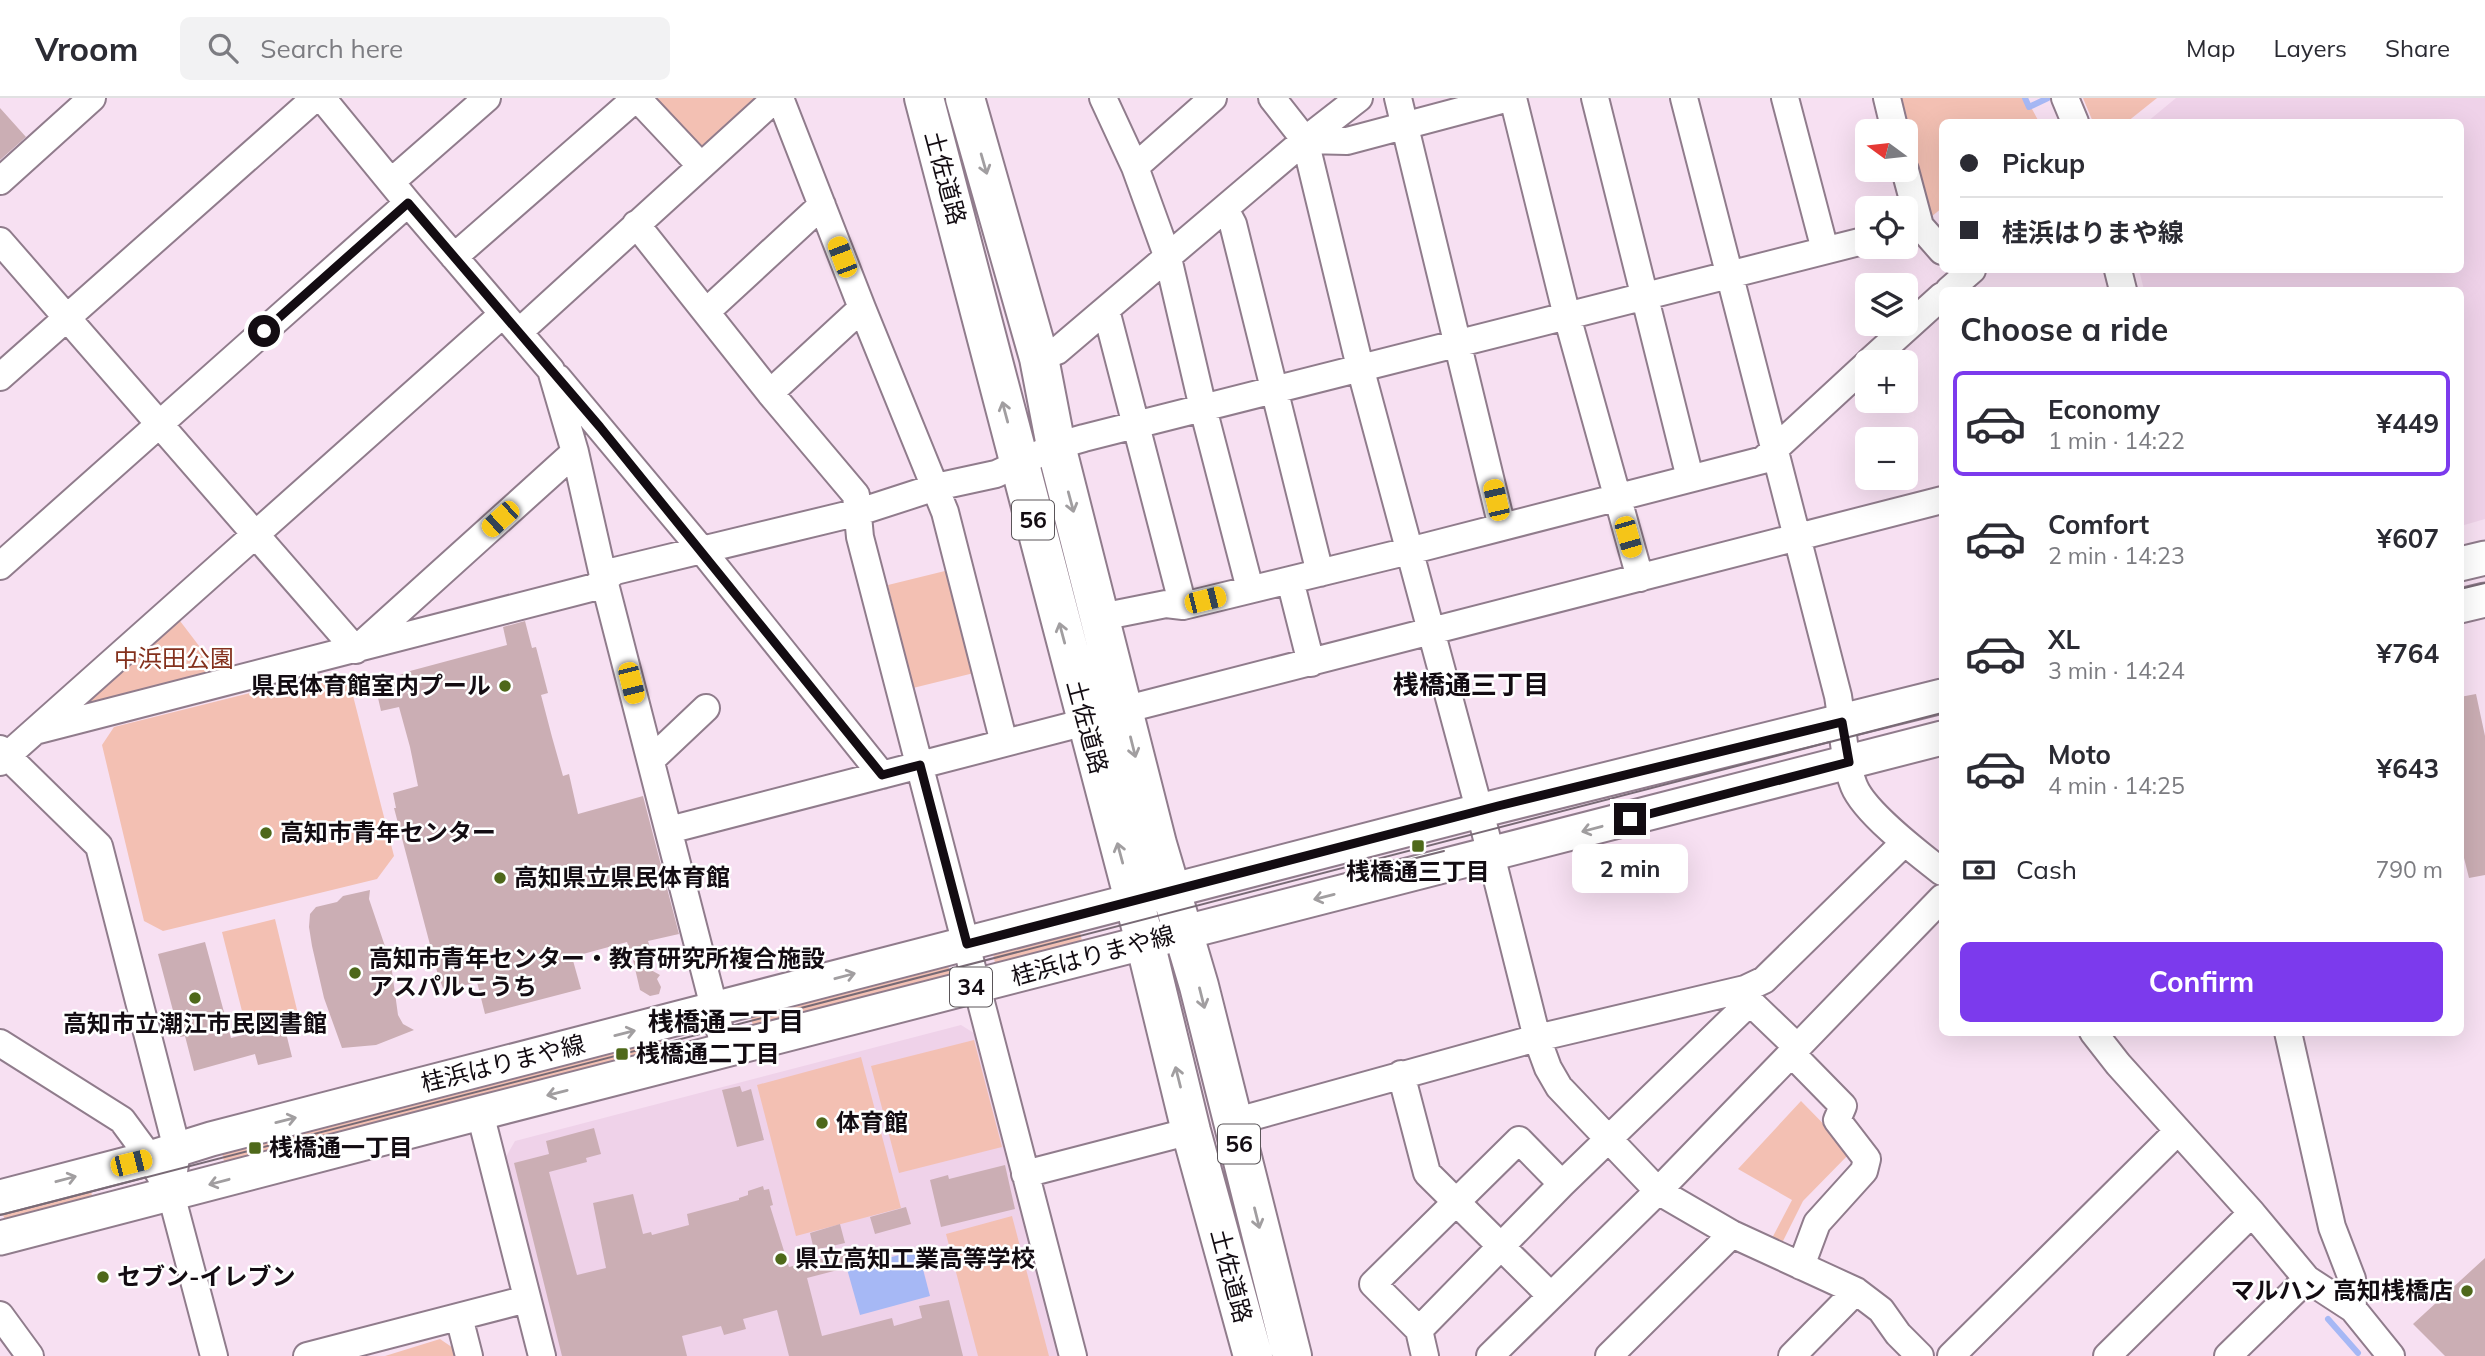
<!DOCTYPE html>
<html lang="en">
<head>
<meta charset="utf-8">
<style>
  body { margin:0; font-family:Mulish,"Noto Sans JP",sans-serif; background:#f2f2f3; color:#2b2b33; height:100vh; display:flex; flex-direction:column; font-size:26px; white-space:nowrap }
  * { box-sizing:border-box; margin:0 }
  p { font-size:23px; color:#7c7c81 }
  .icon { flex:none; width:38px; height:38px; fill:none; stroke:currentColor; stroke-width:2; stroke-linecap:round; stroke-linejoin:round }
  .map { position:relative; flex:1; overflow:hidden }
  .sheet { position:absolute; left:1939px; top:189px; width:525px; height:749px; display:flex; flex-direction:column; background:#fff; border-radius:10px; box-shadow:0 7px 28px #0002 }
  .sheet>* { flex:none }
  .hud { position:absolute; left:1939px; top:21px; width:525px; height:154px; border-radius:10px; box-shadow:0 7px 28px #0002; display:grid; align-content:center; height:154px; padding:0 21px; background:#fff }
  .needle { width:46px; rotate:285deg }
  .fabs { position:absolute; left:1855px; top:21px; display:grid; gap:14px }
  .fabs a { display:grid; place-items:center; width:63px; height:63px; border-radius:10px; background:#fff; box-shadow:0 7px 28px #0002; font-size:35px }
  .end { position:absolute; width:32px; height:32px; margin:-16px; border:9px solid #130c12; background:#fff; box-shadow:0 0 0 4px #fff }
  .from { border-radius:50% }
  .bubble { position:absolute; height:49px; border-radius:10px; background:#fff; box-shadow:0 7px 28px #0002; font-size:23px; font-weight:700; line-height:49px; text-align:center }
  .car { position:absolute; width:21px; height:42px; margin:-21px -10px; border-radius:9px; box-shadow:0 0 5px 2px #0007; background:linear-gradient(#f5c518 24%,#345 0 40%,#f5c518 0 76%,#345 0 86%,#f5c518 0) }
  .hud b { display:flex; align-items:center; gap:24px; height:66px; font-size:26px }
  .hud b+b { border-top:2px solid #e1e1e2 }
  .hud i { width:18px; height:18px; background:#2b2b33 }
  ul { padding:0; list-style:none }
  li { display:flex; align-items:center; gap:21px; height:105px; margin:0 14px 10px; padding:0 7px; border:4px solid transparent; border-radius:10px }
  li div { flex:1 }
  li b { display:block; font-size:26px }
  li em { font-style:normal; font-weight:700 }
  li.selected { border-color:#7c3aed }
  li>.icon { width:63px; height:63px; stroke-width:1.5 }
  h2 { padding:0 21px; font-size:32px; line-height:84px }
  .pay { display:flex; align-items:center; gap:18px; height:77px; padding:0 21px; font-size:26px }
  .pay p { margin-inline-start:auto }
  .action { display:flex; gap:14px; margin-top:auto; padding:14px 21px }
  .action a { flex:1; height:80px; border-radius:10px; background:#7c3aed; color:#fff; font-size:28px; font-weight:700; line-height:80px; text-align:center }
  header { display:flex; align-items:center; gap:42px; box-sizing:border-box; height:98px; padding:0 35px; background:#fff; border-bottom:2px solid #e1e1e2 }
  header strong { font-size:33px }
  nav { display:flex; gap:38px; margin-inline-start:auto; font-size:24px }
  .search { width:490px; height:63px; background:#f2f2f3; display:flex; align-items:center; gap:18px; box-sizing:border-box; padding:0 24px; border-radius:10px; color:#7c7c81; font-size:26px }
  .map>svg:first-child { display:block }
</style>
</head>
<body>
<header>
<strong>Vroom</strong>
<div class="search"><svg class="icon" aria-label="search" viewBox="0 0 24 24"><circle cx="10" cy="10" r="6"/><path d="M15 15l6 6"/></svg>Search here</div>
<nav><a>Map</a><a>Layers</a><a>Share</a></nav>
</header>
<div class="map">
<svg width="2485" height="1258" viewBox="0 0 2485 1258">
  <rect width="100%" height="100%" fill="#f7e0f2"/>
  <!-- built -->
  <path fill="#efd2e9" d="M2176,0H2485V421L2461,428L2460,192H2144L2139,172H2460V24H2147Z
    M961,927L977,937L1060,1258H553L503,1064L515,1043Z"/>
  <!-- green -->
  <path fill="#f3c0b3" d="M651,0H758L704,48L695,47Z
    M1894,0H2026L2039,24H1942V110L1926,123L1906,45V33Z
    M2083,0H2157L2127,24H2093Z
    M953,471L978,574L913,590L888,487Z
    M177,519L222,578L74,614Z
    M334,574L350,586L394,758L377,781L163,833L144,823L102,647L114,629Z
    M275,821L298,916L246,929L222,834Z
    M1080,834L1084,852L997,874L993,856Z
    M948,867L952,883L754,934L751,918Z
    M660,942L664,958L226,1071L222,1055Z
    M974,942L1002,1049L899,1075L871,968Z
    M861,959L901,1110L796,1138L757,987Z
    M1801,1003L1851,1054L1803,1103L1781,1147L1770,1144L1792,1102L1738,1071Z
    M90,1090L94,1105L6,1127L2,1113Z
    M1012,1118L1049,1258H978L946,1136Z
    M440,1241L459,1254L460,1258H385Z"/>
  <!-- water -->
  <path fill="#a6b8f5" d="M918,1152L930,1198L860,1217L847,1171Z"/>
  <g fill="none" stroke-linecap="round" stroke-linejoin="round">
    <!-- stream -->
    <path stroke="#a6b8f5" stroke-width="6" d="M2025,0L2029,9L2048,0
      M2328,1221L2358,1255"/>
  </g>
  <!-- building -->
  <path fill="#cbaeb4" d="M0,10L26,39L0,62Z
    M525,523L532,550L536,549L548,595L541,597L552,639L563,678L569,676L578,716L643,698L679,836L648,843L651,853L632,858L627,844L572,859L581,891L485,916L477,884L444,893L438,877L394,710H396L393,695L418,688L410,649L399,609L381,613L376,591L394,587L392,580L410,573L507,547L503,529Z
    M2476,596L2485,638V777L2469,780L2460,744V599Z
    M370,792L369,801L391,866L398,917L403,926L414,932L376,947L342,950L324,900L312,848L309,829L310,816L316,809L337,804L343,798Z
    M205,844L231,940L284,927L292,959L258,967L255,956L194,973L185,938L180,939L158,856Z
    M633,862L660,877L657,881L661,889L659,896L650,898L640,892Z
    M740,988L742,994L751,991L764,1042L737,1049L722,992Z
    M594,1030L601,1056L586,1060L587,1064L549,1074L577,1177L606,1170L593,1105L633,1096L643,1136L651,1134L652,1137L689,1127L687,1116L739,1102V1100L748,1097V1093L763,1088L764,1092L769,1091L773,1107L770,1108L789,1169L853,1153L857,1167L807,1180L822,1238L892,1220L894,1228L922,1220L919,1208L949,1202L963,1258H789L777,1212L743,1221L746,1231L724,1237L721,1228L682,1238L687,1258H562L514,1065L549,1056L546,1043Z
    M1005,1067L1015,1111L941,1129L930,1082L948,1077L949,1081Z
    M906,1109L911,1126L875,1136L870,1119Z
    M840,1126L845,1145L814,1152L810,1135Z
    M2485,1160V1258H2445L2413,1226Z"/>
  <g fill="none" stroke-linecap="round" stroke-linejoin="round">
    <!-- minor casing -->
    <g stroke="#907c8c" stroke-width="30">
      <path id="minor" d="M322,0L408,105L551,272L575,354L604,482L725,952
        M637,0L701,68
        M780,0L862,210L945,414L1004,645
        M1103,0L1135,69L1168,160L1203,310L1250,491
        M1272,0L1305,42L1360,269L1485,733L1537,940L1548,970L1559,989L1658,1093L1732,1136L1856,1193L1881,1212L1898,1236L1920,1258
        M1398,0L1502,429
        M1513,0L1567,218L1640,480
        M1595,0L1690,380
        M1684,0L1838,598C1843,627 1843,661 1854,688C1865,715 1919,756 1942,774
        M1785,0L1825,152
        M1887,0L1895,33
        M2065,0L2075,24
        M1305,42L1347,43L1509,0
        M1135,69L1213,0
        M1905,72L1920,128L1906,132
        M0,83L92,0
        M391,84L487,0
        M1225,111L1233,126L1320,475
        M636,126L770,295L856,397L860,439L1073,1258
        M1920,128L1942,153
        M0,143L356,552
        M454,159L636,0
        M2118,172L2123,192
        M1949,192L1972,172
        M1106,212L1183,508
        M706,214L822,107
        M519,234L776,0
        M1039,260L1057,253L1305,42L1359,0
        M1869,264L1942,198
        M0,279L315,0
        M558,280L701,451L882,677
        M770,295L862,210
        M0,468L408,105
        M1290,482L1311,565
        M1101,519L1166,506L1183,508L1409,453L1763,362L1867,266
        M360,548L575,354
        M1123,612L1942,402
        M35,633L595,489L615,473L859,414L936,389L996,376L1056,348L1084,340L1867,142
        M0,651L99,748L177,1051L171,1096
        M651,662L706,610
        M0,664L503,216
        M669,732L1086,624
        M1745,891L1750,904L1797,949
        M2093,934L2118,966L2252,1115L2307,1181L2353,1211L2391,1258
        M2288,934L2332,1129L2352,1181L2353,1211
        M0,945L122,1022L150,1060L171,1096L214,1258
        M1791,955L1843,1008L1837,1022L1867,1061L1864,1073L1817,1125L1801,1168
        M1401,976L1427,1075L1550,1197
        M480,1015L542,1258
        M1233,1024L1537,940L1745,891L1764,882L1904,745
        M1025,1076L1191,1033
        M0,1217L30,1258
        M459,1219L469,1258
        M1419,1232L1562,1086L1750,904
        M307,1258L527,1201
        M1425,1258L1419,1232L1373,1186L1519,1042L1562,1086
        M1490,1258L1658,1093L1942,800
        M1609,1258L1732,1136
        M1792,1258L1856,1193
        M1951,1258L2178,1033
        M2107,1258L2252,1115
        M2228,1258L2307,1181"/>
    </g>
    <!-- major casing -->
    <g stroke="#907c8c" stroke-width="37">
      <path id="major" d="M2460,466L2485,460
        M2460,508L2485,502
        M0,1099L150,1060L211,1041L1479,713L1942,598
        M0,1140L480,1015L1942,640"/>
    </g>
    <!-- highway casing -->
    <g stroke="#907c8c" stroke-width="42">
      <path id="highway" d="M924,0L1145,844L1191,1033L1253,1258
        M965,0L1039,260L1056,348L1157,746L1199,888L1292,1258"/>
    </g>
    <!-- minor -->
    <use href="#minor" stroke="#fff" stroke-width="26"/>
    <!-- major -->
    <use href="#major" stroke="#fff" stroke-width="33"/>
    <!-- highway -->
    <use href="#highway" stroke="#fff" stroke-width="38"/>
    <!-- tram -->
    <path stroke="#786a75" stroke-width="2" d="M2460,491L2485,485
      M1380,769L1444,753
      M0,1117C648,951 1295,781 1942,615"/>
  </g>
  <!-- one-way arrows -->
  <defs><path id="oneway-shaft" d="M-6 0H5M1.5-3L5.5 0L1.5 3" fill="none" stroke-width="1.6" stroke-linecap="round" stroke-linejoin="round" transform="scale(1.75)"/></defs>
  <g stroke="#a19ea0">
    <use href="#oneway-shaft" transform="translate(984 66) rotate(74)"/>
    <use href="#oneway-shaft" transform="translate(1005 314) rotate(-105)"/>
    <use href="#oneway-shaft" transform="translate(1071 404) rotate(75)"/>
    <use href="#oneway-shaft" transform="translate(1062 535) rotate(-105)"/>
    <use href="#oneway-shaft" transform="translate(1133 649) rotate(76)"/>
    <use href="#oneway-shaft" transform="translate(1592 731) rotate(165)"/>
    <use href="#oneway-shaft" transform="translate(1120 755) rotate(-105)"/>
    <use href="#oneway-shaft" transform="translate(1324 799) rotate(166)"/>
    <use href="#oneway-shaft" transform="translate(845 878) rotate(-15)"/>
    <use href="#oneway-shaft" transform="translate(1202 900) rotate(76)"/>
    <use href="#oneway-shaft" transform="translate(625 935) rotate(-14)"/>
    <use href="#oneway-shaft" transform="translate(1178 979) rotate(-104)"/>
    <use href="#oneway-shaft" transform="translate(557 995) rotate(166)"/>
    <use href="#oneway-shaft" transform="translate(286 1022) rotate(-14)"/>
    <use href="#oneway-shaft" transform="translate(66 1081) rotate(-15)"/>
    <use href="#oneway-shaft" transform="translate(219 1084) rotate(165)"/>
    <use href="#oneway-shaft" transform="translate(1257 1120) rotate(76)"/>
  </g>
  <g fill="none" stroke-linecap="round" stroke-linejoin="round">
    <!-- route -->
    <path stroke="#130c12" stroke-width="9" d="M264,233L408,105L600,329L882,677L920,667L967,846L1498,708L1842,624L1849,664L1630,721"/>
  </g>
  <!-- markers -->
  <g fill="#4e681a" stroke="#fff" stroke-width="2.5">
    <circle cx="505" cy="588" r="7"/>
    <circle cx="266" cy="735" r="7"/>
    <rect x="1411" y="741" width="14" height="14" rx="3.5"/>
    <circle cx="500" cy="780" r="7"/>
    <circle cx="355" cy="875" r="7"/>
    <circle cx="195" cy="900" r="7"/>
    <rect x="615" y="949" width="14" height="14" rx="3.5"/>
    <circle cx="822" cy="1025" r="7"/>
    <rect x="248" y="1043" width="14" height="14" rx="3.5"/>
    <circle cx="781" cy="1161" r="7"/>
    <circle cx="103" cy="1179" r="7"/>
    <circle cx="2467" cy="1193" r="7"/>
  </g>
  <g text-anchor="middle" stroke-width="5" stroke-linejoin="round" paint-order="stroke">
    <!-- shield labels -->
    <g fill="#fff" stroke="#5a5559" stroke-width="2">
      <rect x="1012" y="402.5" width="42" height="39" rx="5"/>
      <rect x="950" y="869.5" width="42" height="39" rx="5"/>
      <rect x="1218" y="1026.5" width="42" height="39" rx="5"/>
    </g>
    <g font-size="23" font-weight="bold" fill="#130c12">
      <text x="1033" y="430">56</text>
      <text x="971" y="897">34</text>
      <text x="1239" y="1054">56</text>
    </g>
    <!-- street labels -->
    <g font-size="24" fill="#130c12" stroke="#fff">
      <text transform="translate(945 80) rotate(75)" y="8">土佐道路</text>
      <text transform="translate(1087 629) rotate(75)" y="8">土佐道路</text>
      <text transform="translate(1093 858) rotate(-15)" y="8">桂浜はりまや線</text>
      <text transform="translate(503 966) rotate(-14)" y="8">桂浜はりまや線</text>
      <text transform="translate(1231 1178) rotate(75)" y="8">土佐道路</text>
    </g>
    <!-- park labels -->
    <g font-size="24" fill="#84311d" stroke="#fff">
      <text x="174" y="569">中浜田公園</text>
    </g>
    <!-- poi labels -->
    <g font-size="24" font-weight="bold" fill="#130c12" stroke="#fff" text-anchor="start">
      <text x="491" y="596" text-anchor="end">県民体育館室内プール</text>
      <text x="280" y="743">高知市青年センター</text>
      <text x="1418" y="782" text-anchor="middle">桟橋通三丁目</text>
      <text x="514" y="788">高知県立県民体育館</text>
      <text x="369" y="869">高知市青年センター・教育研究所複合施設<tspan x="369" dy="28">アスパルこうち</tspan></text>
      <text x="195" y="934" text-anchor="middle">高知市立潮江市民図書館</text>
      <text x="636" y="964">桟橋通二丁目</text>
      <text x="836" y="1033">体育館</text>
      <text x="269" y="1058">桟橋通一丁目</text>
      <text x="795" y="1169">県立高知工業高等学校</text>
      <text x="117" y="1187">セブン-イレブン</text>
      <text x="2453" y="1201" text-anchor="end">マルハン 高知桟橋店</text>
    </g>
    <!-- neighbourhood labels -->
    <g font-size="26" font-weight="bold" fill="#130c12" stroke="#fff">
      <text x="1471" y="596">桟橋通三丁目</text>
      <text x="726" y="933">桟橋通二丁目</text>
    </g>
  </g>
</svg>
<div class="fabs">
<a><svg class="needle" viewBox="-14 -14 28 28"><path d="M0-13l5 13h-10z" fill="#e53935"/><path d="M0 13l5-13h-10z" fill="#7c7c81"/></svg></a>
<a><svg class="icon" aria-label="locate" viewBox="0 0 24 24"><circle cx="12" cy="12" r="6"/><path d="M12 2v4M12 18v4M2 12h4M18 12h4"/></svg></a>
<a><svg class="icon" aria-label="layers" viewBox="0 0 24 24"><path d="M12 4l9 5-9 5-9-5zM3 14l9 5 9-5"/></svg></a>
<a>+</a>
<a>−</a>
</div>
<i class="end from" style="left:264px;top:233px"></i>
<i class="end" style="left:1630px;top:721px"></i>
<div class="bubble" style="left:1572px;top:746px;width:116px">2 min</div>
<i class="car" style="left:842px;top:159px;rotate:339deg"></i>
<i class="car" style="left:1496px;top:402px;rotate:347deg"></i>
<i class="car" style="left:500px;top:421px;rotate:228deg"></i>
<i class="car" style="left:1628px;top:439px;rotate:164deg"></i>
<i class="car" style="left:1205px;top:502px;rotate:76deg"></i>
<i class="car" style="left:631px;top:585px;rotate:166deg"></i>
<i class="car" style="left:131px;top:1065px;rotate:76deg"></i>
<div class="hud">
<b><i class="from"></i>Pickup</b>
<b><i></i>桂浜はりまや線</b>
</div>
<section class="sheet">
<h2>Choose a ride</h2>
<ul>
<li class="selected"><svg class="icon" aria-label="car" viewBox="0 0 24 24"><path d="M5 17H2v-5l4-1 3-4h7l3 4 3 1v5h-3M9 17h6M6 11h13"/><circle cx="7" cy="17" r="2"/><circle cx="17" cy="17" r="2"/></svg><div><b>Economy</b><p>1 min · 14:22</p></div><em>¥449</em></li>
<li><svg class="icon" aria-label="car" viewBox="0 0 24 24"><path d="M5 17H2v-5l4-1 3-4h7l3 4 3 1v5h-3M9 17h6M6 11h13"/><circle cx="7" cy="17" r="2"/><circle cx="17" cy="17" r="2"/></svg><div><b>Comfort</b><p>2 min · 14:23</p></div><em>¥607</em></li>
<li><svg class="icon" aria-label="car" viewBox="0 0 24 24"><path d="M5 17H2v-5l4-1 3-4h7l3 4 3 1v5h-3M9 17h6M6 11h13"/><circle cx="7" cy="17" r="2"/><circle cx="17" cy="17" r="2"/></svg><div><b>XL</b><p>3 min · 14:24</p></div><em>¥764</em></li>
<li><svg class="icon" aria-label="car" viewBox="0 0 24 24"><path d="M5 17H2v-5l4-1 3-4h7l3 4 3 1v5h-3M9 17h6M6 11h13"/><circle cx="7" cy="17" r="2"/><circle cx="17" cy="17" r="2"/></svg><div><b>Moto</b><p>4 min · 14:25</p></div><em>¥643</em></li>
</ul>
<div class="pay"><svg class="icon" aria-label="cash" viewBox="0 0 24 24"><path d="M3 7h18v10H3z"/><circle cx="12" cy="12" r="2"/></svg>Cash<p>790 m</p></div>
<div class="action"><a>Confirm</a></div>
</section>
</div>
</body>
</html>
